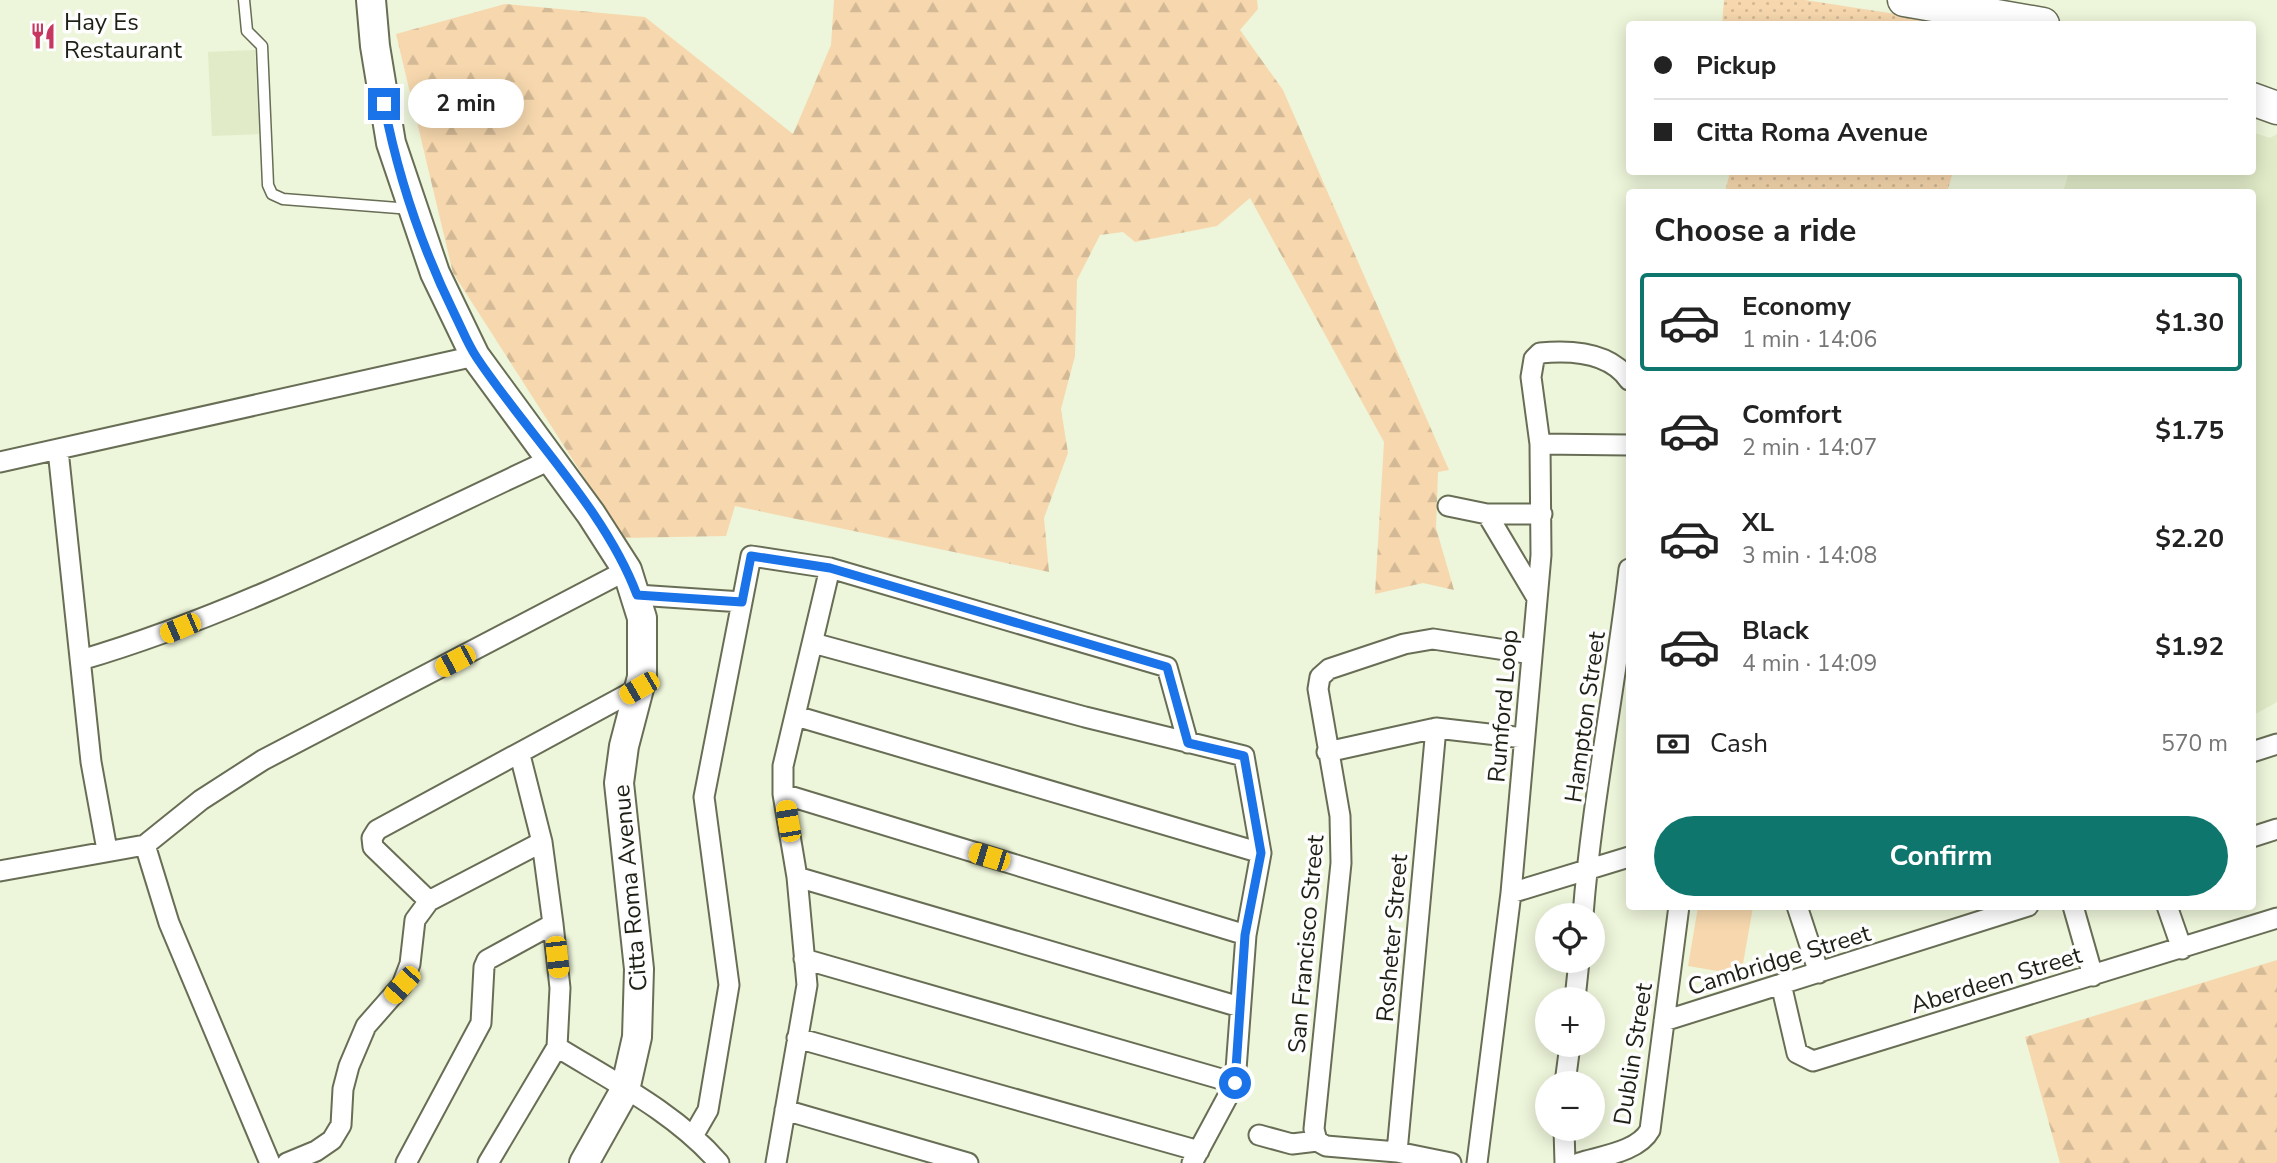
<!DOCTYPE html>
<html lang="en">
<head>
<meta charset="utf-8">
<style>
  body { margin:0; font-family:"Nunito Sans",sans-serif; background:#f6f6f6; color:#222; height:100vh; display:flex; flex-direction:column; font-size:26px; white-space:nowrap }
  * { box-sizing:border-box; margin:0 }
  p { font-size:23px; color:#767676 }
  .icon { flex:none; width:38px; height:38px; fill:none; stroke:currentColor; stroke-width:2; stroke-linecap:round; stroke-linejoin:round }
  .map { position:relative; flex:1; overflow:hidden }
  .drawer { position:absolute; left:1626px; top:189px; width:630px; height:721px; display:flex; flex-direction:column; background:#fff; border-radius:7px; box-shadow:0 4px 18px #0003 }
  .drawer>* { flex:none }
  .hud { position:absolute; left:1626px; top:21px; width:630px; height:154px; border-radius:7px; box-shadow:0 4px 18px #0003; display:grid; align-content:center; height:154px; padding:0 28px; background:#fff }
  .fabs { position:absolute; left:1535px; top:903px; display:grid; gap:14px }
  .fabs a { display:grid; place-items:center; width:70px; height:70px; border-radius:50%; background:#fff; box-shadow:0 4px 18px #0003; font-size:35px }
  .end { position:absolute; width:32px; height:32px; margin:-16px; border:9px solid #1a73e8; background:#fff; box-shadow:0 0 0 4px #fff }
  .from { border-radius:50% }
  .bubble { position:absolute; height:49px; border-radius:24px; background:#fff; box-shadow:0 4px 18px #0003; font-size:23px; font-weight:700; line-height:49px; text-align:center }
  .car { position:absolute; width:21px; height:42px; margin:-21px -10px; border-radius:9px; box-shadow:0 0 5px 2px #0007; background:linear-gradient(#f5c518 24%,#345 0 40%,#f5c518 0 76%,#345 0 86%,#f5c518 0) }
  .hud b { display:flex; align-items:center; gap:24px; height:66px; font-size:26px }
  .hud b+b { border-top:2px solid #e0e0e0 }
  .hud i { width:18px; height:18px; background:#222 }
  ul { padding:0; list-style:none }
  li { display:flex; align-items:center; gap:21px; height:98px; margin:0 14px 10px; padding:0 14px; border:4px solid transparent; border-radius:7px }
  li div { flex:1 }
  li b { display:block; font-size:26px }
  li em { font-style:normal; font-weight:700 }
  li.current { border-color:#0f766e }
  li>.icon { width:63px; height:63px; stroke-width:1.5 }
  h2 { padding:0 28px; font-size:32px; line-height:84px }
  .pay { display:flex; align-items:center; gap:18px; height:77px; padding:0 28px; font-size:26px }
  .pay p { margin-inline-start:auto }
  .action { display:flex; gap:14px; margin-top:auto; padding:14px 28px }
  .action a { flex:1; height:80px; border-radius:42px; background:#0f766e; color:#fff; font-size:28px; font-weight:700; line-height:80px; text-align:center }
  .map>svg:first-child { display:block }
</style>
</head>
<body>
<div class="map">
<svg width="2277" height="1163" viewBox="0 0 2277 1163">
  <defs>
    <pattern id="green-dots" width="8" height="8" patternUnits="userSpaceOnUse" patternTransform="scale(1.75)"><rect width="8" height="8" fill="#f7d8ae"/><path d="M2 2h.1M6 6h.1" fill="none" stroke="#d3b995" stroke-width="1.8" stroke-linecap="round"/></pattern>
    <pattern id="forest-firs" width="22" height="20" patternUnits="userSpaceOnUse" patternTransform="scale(1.75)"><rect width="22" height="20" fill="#f7d8ae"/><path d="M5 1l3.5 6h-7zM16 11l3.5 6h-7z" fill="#d3b995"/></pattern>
  </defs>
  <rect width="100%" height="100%" fill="#edf5da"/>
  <!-- built -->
  <path fill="#e1ebc8" d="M255,50L259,134L212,136L208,52Z
    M2252,132L2270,138L2277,134V702L2252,716V192H2063L2069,172H2252Z"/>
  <!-- green -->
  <path fill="url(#green-dots)" d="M1724,0H1805L1960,24H1722Z
    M1730,172H1953L1947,192H1725Z"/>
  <!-- forest -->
  <path fill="url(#forest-firs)" d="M834,0H1257L1258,9L1240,30L1283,90L1449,470L1438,472L1436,528L1454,590L1423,583L1375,594L1384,442L1250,198L1217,226L1135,242L1123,232L1100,235L1077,280L1075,356L1061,409L1068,453L1044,518L1049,572L735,506L726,536L623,538L453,273L396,34L505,4L645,17L793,134L831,45Z
    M2277,960V1163H2060L2025,1037Z"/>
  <!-- pitch -->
  <path fill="#f7d8ae" d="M1698,907H1753L1741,975L1688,966Z"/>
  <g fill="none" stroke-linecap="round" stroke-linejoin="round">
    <!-- lane casing -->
    <g stroke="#676e55" stroke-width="13">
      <path id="lane" d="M244,0L247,31L262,46L268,185L272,194L283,199L411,209"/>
    </g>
    <!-- street casing -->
    <g stroke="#676e55" stroke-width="23">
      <path id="street" d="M1540,444L1629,445
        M58,450L91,762L107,850
        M0,462L475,356
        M1448,506L1487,514H1542
        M1487,514L1537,598
        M637,595L742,602
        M813,643L1085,717L1244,756L1261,853L1246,935L1235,1083L1192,1163
        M81,660C245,612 398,530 552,459
        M796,716L1261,853
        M1327,752L1436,728L1524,738
        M2252,752L2277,744
        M783,794L1246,935
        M2252,837L2277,829
        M145,845L169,923L270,1163
        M0,871L145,845L201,800L263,760L627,570
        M797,877L1240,1007
        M1511,893L1629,857
        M429,901L373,847L372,838L377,830L639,688
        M1797,906L1819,973
        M2073,906L2093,976
        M2167,906L2182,949
        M1583,915C1592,799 1616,685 1629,569
        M804,959L1235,1083
        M1781,984L1797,1053L1813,1061L2277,918
        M1575,999L1579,961
        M1664,1021L2028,906
        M797,1038L1199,1151
        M557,1047C612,1081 676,1113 719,1163
        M1565,1083L1570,1045
        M785,1110L968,1163
        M1564,1129L1565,1163
        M1259,1135L1292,1144L1317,1141L1326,1146L1397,1152L1451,1163
        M693,1136L708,1110L729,985L704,797L751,556L830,568L1167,667L1188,743
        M1317,1141L1314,1129L1341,863L1340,816L1318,689L1320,677L1329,669L1404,644L1433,639L1531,654
        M1397,1152L1436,728
        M287,1163L316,1151L332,1140L341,1125L343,1089L349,1066L366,1026L402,985L410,964L415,920L429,901L542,842
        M406,1163L481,1023L484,967L487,960L553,924
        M488,1163L557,1047L560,988L553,924L542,842L520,755
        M776,1163L807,985L797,877L783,794V766L830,568
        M1477,1163L1511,893L1541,555L1540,444L1531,377L1534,359L1540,353C1572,350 1610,352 1629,380
        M1579,1163C1601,1156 1638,1152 1650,1130L1679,906"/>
    </g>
    <!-- secondary casing -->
    <g stroke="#676e55" stroke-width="32">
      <path id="secondary" d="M371,0L375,46L391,143L435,273L475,356L591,514L627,570L642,618V677L624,746L619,783L639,969L637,1037L625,1090L584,1163"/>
    </g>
    <!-- primary casing -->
    <g stroke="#676e55" stroke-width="35">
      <path id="primary" d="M1904,0L2043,24
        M2252,99L2277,108"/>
    </g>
    <!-- lane -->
    <use href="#lane" stroke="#fff" stroke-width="10"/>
    <!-- street -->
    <use href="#street" stroke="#fff" stroke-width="19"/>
    <!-- secondary -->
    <use href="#secondary" stroke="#fff" stroke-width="28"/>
    <!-- primary -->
    <use href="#primary" stroke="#fff" stroke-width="32"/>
  </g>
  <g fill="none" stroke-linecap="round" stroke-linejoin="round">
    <!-- route -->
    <path stroke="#1a73e8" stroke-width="9" d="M384,104C398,177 422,248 455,315C462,329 468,345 477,358C527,433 606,511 637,595L742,602L751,556L830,568L1167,667L1188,743L1244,756L1261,853L1245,935L1235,1083"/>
  </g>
  <!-- icons -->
  <defs>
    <g id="restaurant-bare" transform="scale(2.1)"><path d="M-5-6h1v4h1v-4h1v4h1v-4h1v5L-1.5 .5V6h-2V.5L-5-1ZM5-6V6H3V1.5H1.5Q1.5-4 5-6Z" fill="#c73860" stroke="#fefefe" stroke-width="2.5" paint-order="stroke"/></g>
  </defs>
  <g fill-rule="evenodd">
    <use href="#restaurant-bare" x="43" y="36"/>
  </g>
  <g text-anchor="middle" stroke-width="7" stroke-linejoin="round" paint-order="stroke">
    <!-- poi labels -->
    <g font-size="24" fill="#1e2016" stroke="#fefefe" text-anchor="start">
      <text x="64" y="30">Hay Es<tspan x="64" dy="28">Restaurant</tspan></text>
    </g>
    <!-- street labels -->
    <g font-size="24" fill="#1e2016" stroke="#fefefe">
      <text transform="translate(1503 706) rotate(-85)" y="8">Rumford Loop</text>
      <text transform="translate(1585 717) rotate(-82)" y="8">Hampton Street</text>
      <text transform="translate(630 888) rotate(-95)" y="8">Citta Roma Avenue</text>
      <text transform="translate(1392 938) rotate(-85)" y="8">Rosheter Street</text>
      <text transform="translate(1306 944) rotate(-85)" y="8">San Francisco Street</text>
      <text transform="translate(1779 960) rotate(-17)" y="8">Cambridge Street</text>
      <text transform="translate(1996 980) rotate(-17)" y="8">Aberdeen Street</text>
      <text transform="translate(1633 1054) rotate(-81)" y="8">Dublin Street</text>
    </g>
  </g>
</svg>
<div class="fabs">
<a><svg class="icon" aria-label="locate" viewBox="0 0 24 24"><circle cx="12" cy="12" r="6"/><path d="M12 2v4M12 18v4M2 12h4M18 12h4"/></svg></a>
<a>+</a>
<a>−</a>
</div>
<i class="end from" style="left:1235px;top:1083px"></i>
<i class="end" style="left:384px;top:104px"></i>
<div class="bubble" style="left:408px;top:79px;width:116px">2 min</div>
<i class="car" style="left:180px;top:628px;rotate:247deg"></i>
<i class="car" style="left:455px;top:661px;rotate:242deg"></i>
<i class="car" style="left:639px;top:688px;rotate:240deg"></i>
<i class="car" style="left:788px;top:821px;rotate:350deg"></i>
<i class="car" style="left:989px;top:857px;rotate:287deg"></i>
<i class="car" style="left:557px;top:957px;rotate:174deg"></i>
<i class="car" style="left:402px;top:985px;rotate:222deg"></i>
<div class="hud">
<b><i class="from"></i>Pickup</b>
<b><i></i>Citta Roma Avenue</b>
</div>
<section class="drawer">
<h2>Choose a ride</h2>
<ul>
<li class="current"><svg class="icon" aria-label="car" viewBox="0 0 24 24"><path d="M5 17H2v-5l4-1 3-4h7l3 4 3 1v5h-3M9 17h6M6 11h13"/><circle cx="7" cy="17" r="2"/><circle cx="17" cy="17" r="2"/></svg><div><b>Economy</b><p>1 min · 14:06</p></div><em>$1.30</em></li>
<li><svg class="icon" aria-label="car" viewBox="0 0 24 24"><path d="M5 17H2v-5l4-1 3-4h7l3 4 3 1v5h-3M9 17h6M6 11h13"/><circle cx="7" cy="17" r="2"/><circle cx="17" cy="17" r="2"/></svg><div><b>Comfort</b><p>2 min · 14:07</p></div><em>$1.75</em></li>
<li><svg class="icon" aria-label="car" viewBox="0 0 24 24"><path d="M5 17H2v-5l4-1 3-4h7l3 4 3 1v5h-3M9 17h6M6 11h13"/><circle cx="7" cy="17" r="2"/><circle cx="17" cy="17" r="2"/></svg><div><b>XL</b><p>3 min · 14:08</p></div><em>$2.20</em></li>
<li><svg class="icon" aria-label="car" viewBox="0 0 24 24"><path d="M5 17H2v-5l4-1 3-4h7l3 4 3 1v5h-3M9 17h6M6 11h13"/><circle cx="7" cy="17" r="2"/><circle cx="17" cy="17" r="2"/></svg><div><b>Black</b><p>4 min · 14:09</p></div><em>$1.92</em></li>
</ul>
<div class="pay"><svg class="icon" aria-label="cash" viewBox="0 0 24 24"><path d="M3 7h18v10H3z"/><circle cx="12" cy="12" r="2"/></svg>Cash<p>570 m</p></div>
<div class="action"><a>Confirm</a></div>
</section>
</div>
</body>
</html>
